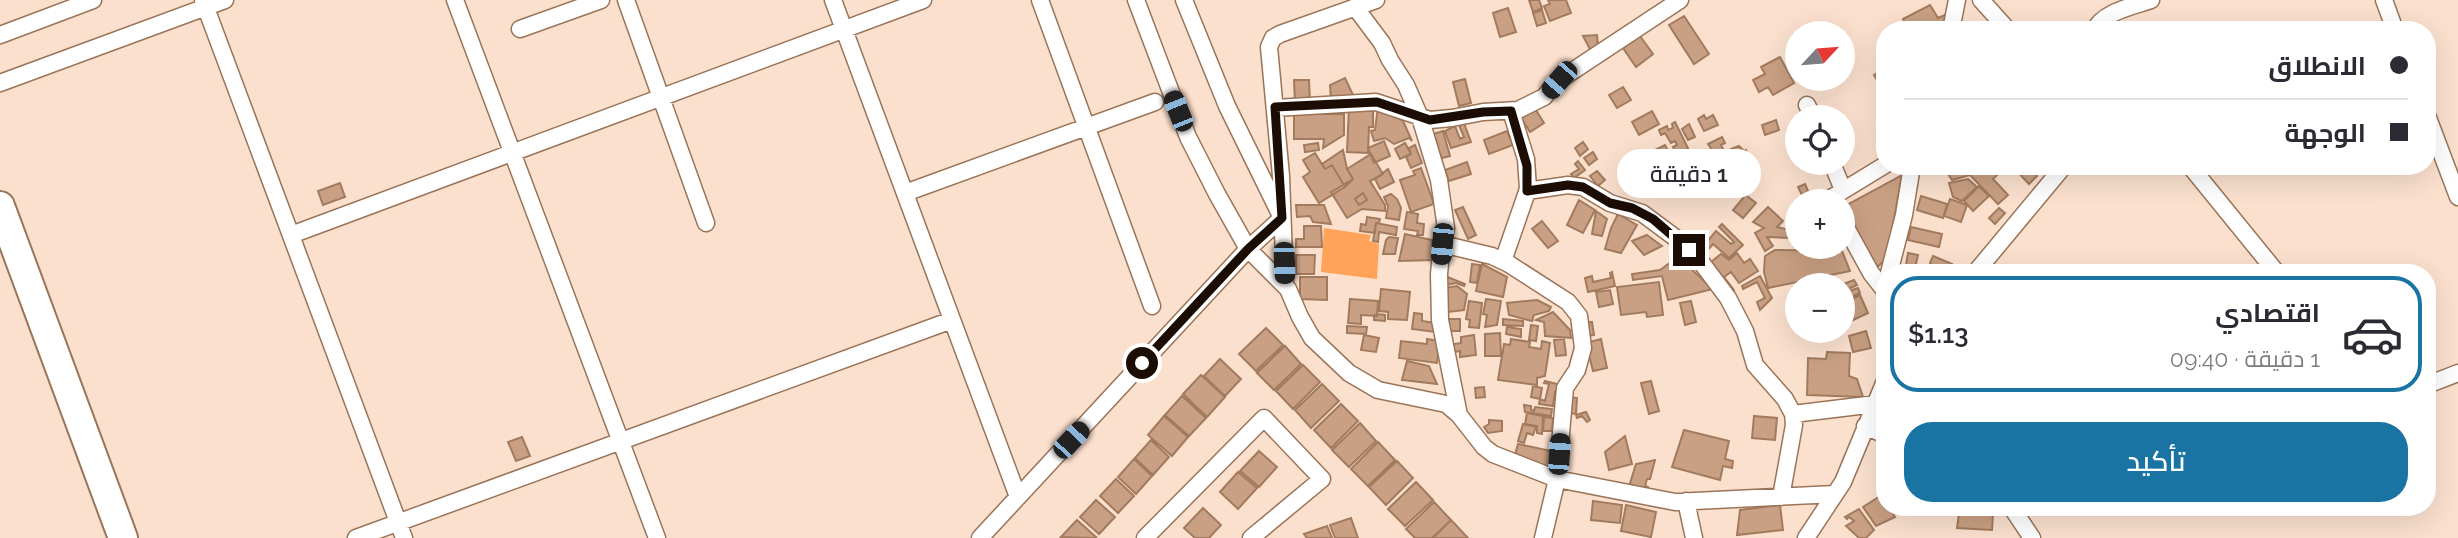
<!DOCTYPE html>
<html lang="ar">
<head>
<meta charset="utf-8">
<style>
  body { margin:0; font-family:Raleway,Cairo,sans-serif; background:#f7f7f7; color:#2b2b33; direction:rtl; height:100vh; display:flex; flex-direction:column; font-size:26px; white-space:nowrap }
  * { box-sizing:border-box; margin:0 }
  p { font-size:23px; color:#7c7c81 }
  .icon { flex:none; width:38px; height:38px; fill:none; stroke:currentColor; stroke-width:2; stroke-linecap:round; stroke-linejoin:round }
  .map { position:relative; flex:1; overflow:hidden; direction:ltr }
  .side { position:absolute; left:1876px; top:264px; width:560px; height:252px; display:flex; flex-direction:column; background:#fff; border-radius:28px; box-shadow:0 7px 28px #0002; direction:rtl }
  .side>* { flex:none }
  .guide { position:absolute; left:1876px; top:21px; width:560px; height:154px; border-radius:28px; box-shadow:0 7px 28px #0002; direction:rtl; display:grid; align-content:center; height:154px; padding:0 28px; background:#fff }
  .needle { width:46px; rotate:64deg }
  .fabs { position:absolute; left:1785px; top:21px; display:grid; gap:14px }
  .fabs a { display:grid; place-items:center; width:70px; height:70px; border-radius:50%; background:#fff; box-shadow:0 7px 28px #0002; font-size:35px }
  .end { position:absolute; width:32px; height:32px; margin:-16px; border:9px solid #1b0d03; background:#fff; box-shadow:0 0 0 4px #fff }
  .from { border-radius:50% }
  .bubble { position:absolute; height:49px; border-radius:24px; background:#fff; box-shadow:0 7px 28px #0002; font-size:23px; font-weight:600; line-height:49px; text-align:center; direction:rtl }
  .car { position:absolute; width:21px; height:42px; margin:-21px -10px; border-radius:9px; box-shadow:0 0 5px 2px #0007; background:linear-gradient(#222 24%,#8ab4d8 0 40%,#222 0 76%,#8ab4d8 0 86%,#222 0) }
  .guide b { display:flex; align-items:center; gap:24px; height:66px; font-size:26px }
  .guide b+b { border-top:2px solid #e1e1e2 }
  .guide i { width:18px; height:18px; background:#2b2b33 }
  ul { padding:12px 0 0; list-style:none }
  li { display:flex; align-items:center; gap:21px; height:116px; margin:0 14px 10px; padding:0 14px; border:4px solid transparent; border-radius:28px }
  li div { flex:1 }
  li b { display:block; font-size:26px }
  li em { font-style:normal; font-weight:600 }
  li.on { border-color:#1a74a3 }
  li>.icon { width:63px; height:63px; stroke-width:1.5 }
  .cta { display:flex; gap:14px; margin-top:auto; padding:14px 28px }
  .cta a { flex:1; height:80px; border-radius:28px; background:#1a74a3; color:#fff; font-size:28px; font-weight:600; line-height:80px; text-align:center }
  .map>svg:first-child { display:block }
</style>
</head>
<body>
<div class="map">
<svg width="2458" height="538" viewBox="0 0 2458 538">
  <rect width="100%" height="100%" fill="#fbe0ce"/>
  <!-- green -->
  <path fill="#ffa359" d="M1324,228L1371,235L1369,241L1379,244L1377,279L1321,272Z"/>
  <!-- building -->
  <path fill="#c9a083" stroke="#a27b5e" stroke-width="2" d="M1529,0H1539L1542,8L1533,12Z
    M1548,0H1566L1571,13L1550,21L1544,6L1550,4Z
    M1930,5L1938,18L1945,15L1947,27L1943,30H1908L1903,19Z
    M1508,8L1516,32L1500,37L1493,13Z
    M1542,10L1546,23L1537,26L1533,13Z
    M1684,16L1709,54L1694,64L1669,25Z
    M1597,35L1598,47L1591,51L1583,36Z
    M1640,36L1653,54L1636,67L1623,48Z
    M1780,57L1794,83L1773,95L1768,87L1759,92L1753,80L1765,74L1761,67Z
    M1885,68V93L1874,75Z
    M1345,78L1355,99L1331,100L1330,85Z
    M1465,79L1471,103L1459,106L1453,82Z
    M1294,80H1309L1310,102L1295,103Z
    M1623,87L1631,100L1617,108L1609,95Z
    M1532,104L1544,123L1530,132L1518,113Z
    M1349,107L1373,108V127H1369L1368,153L1347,152Z
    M1378,107L1403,121L1412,141L1409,138L1394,144L1385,138L1374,141L1371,131L1375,130Z
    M1652,111L1659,124L1639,135L1632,122Z
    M1294,114H1344V135L1323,148L1324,139H1294Z
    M1704,115L1706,119L1713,115L1718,125L1704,131L1698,119Z
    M1776,120L1779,130L1765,135L1762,125Z
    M1675,122L1688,148L1682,155L1680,150L1675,152L1673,147L1677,145L1675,141L1671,143L1665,133L1661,135L1659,130L1667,126L1668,130L1673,128L1672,124Z
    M1464,123L1471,142L1451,148L1445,131L1455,126L1460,139L1464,137L1459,125Z
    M1689,124L1695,137L1688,140L1682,129Z
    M1443,131L1450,156L1438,159L1430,135Z
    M1507,131L1513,145L1489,154L1484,140Z
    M1722,137L1725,143L1721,145L1727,157L1719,161L1708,144Z
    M1384,141L1390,156L1374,163L1368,148Z
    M1583,142L1588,149L1580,156L1575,148Z
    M1318,143L1319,150L1305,152L1304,145Z
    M1405,143L1411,154L1400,159L1395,149Z
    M1415,145L1422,163L1411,168L1406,157L1411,154L1409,148Z
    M1665,145L1674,163L1663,168L1655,150Z
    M1739,146L1744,151L1746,150L1749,160L1740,163L1731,149Z
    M1343,150L1347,169L1353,179L1345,187L1332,165L1325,169L1322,164Z
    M1593,152L1597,159L1589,165L1584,158Z
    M1315,153L1325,169L1332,165L1345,187L1319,203L1303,177L1310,172L1303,160Z
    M1371,154L1383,174L1370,181L1385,205V211L1362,209L1347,218L1331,192L1353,179L1347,169Z
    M1578,161L1585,170L1574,178L1571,174L1579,169L1575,164Z
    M1467,162L1471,174L1449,181L1445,170Z
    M1976,166H2006L1993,179L2008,195L1998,204L1970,175L1952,180L1948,174L1976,169Z
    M2012,166H2028L2037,176L2029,184Z
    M1421,168L1434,204L1411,212L1400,180L1415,175L1413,171Z
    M1388,169L1394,182L1380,189L1375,179Z
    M1597,171L1605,180L1598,186L1590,176Z
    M1902,175L1887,258L1871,273L1843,212V207Z
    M1968,179L1977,187L1962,201L1953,197L1949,183Z
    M340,183L345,197L323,205L318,191Z
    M1805,184L1808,191L1802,195L1798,187Z
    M1979,186L1989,196L1973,211L1964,201Z
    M1363,193L1367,200L1359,205L1355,199Z
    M1743,193L1756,203L1743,218L1733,210L1744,197Z
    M1391,194L1397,199L1401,208L1399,220L1386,218L1388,206L1384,197Z
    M1921,196L1947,204L1943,218L1917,210Z
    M1950,199L1967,205L1961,222L1944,216Z
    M1579,200L1595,210L1583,233L1567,225Z
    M1296,205H1324L1331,224L1313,222L1310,216L1297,217Z
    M1463,207L1476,235L1468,239L1455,210Z
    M1768,207L1783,221L1777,227L1786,229L1789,238L1767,237L1773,246L1765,251L1755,233L1764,228L1753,222Z
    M1999,208L2005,213L1995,224L1989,218Z
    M1596,211L1607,219L1602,236L1592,234Z
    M1407,212L1418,214L1417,223L1424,224L1423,235H1417L1418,231L1404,229Z
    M1618,214L1637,225L1621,253L1605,249L1611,228Z
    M1367,217L1380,219L1379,223H1376L1375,233L1360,231L1361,224L1366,225Z
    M1542,221L1558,241L1548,248L1532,229Z
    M1376,223L1397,227L1396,235L1379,232L1378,242L1373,241Z
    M1722,224L1743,245L1729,258L1713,244L1700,259L1696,255L1716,231L1731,244L1734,242L1719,227Z
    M1304,226H1321L1322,247H1296V239H1304Z
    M1911,227L1942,234L1939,247L1908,240Z
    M1405,234L1432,240L1433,260L1399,261Z
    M1647,235L1662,246L1644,255L1632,241Z
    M1389,237L1398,238L1395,254H1383L1386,240Z
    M1775,250L1842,251L1850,271L1768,288L1764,272L1765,256Z
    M1737,253L1744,263L1750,259L1758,271L1739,283L1731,272L1724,277L1734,290L1728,295L1706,266L1721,254L1729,260Z
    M1908,253L1918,255L1914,273L1905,271Z
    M1296,255H1315L1314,274H1296Z
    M1933,256L1952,264L1946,273H1940L1930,263Z
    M1678,257L1713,289L1668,300L1662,276L1633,280L1632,274L1660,270Z
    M1472,264L1480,265L1477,283L1470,282Z
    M1482,264L1507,277L1503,297L1476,291Z
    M1612,272L1615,286L1588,292L1585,278L1592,276L1593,282L1611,278L1610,273Z
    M1445,276L1465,284L1464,286L1456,283L1446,285Z
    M1760,276L1772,298L1760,310L1757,302L1765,298L1757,282L1743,289L1742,286Z
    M1300,277H1327V300L1300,299Z
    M1854,280L1857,285L1848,289L1849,291L1858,288L1860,293L1843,301L1841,285Z
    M1659,282L1663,315L1647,317L1646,312L1621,315L1617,287Z
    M1457,286L1467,294L1464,310L1448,312L1444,288Z
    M1381,289L1410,292L1407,320L1388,319V312L1379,311Z
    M1610,290L1613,304L1599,307L1596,292Z
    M1860,295L1868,313L1843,325V304Z
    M1350,299L1378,301L1377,316L1361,315V324L1348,323Z
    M1486,299L1501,301L1497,325L1485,327L1487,315L1483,314Z
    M1537,300L1551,307L1549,311L1534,315L1532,321L1509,315L1507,303Z
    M1469,301L1482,303L1479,328L1469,327L1470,320L1466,319Z
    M1691,301L1696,322L1685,325L1680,303Z
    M1553,312L1570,330L1571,338L1545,336L1544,322L1536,320Z
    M1414,313L1422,314V321L1436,323L1435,332L1412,329Z
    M1377,314L1385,315V321L1374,320V316Z
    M1445,319H1460V331H1445Z
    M1503,319L1523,321V326L1503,325Z
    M1587,322H1592L1594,335L1588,336Z
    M1531,325L1538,326L1536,341L1529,340Z
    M1347,326L1367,327L1366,334L1347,333Z
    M1507,327L1521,329V337L1506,334Z
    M1266,328L1283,345L1256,371L1239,354Z
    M1866,331L1871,348L1853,352L1849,336Z
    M1500,333L1501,356H1485V334Z
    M1364,335L1379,338L1376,352L1361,350Z
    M1474,335L1476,355L1460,357V351L1454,352V344L1461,343V337Z
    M1427,339L1440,341L1437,363L1399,358L1401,341L1427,344Z
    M1511,339L1530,342L1529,347L1541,349L1542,341L1550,343L1545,376L1537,378V385L1498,380L1504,344L1510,345Z
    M1564,339L1566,355L1556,356L1554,340Z
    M1601,339L1607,368L1593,371L1586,343Z
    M1285,346L1301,364L1274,390L1257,373Z
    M1827,352L1850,353L1849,376L1857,379L1863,397L1807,395L1808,358L1826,359Z
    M1220,359L1241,379L1225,396L1204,376Z
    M1407,361L1429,366L1437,384L1402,380Z
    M1303,365L1320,382L1293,409L1276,391Z
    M1201,375L1225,397L1207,417L1183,394Z
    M1545,381L1561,385L1555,392L1553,406L1539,404L1540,399L1545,401L1549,384L1544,383Z
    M1651,381L1659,411L1649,414L1641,383Z
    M1322,384L1339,401L1311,428L1295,410Z
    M1533,386L1542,388L1540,399L1531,397Z
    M1484,387L1485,397L1476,398L1475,388Z
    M1182,396L1206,418L1189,436L1165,415Z
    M1570,397L1577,398L1576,414L1567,413Z
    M1341,404L1358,421L1331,448L1314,430Z
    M1524,405L1531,406V410L1534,411L1535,407L1552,409L1551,416L1525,412Z
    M1586,412L1590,420L1587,422L1582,416L1577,418L1576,415Z
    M1527,413L1543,416L1542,434L1537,433V426L1525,424Z
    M1164,416L1188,437L1172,456L1148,435Z
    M1754,416L1777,418L1775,440L1752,438Z
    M1544,417L1553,418L1552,431H1543Z
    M1489,420L1502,421V431L1488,433L1484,427L1489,424Z
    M1360,423L1376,441L1349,467L1332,450Z
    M1523,424L1536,427L1533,435L1527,433L1524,443L1518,441Z
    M1684,430L1729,441L1725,459L1733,461L1732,468L1723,466L1720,480L1672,467Z
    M1625,436L1632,464L1609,470L1605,452Z
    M522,437L530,456L516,461L508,442Z
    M1151,440L1169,457L1153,475L1135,458Z
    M1378,442L1395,460L1368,486L1351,469Z
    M1518,444L1551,451L1550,468L1515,455Z
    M1259,451L1277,467L1259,487L1240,471Z
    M1134,459L1152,476L1136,494L1118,477Z
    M1655,460L1650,479H1647L1645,486L1648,487L1647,495L1627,493L1636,464Z
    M1397,461L1413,478L1386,505L1369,487Z
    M1238,472L1257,488L1238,509L1220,492Z
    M1116,479L1134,496L1118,513L1100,496Z
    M1416,482L1433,500L1405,526L1388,509Z
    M1880,496L1885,503V508H1890L1895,517L1876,526L1863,507Z
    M1096,500L1115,517L1099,534L1080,517Z
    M1593,501L1622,505L1620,523L1591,520Z
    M1434,502L1451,520L1432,538H1415L1406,529Z
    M1626,505L1656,512L1651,537L1621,531Z
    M1780,505L1783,530L1737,535L1740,510Z
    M1203,508L1221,525L1209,538H1195L1184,528Z
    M1968,508H1981L1980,512L1993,514L1992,530L1957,528L1959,514L1965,515Z
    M1859,509L1874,530L1866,538H1859L1846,526L1854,521L1849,517L1847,519L1845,517Z
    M1351,518L1358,538H1335L1330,525Z
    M1077,520L1096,537L1094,538L1061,537Z
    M1451,520L1468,538H1433Z
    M1327,526L1332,538H1307L1304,534Z"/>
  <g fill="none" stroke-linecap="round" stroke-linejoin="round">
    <!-- street casing -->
    <g stroke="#9b7458" stroke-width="19">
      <path id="street" d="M203,0L404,538
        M455,0L657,538
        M626,0L706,223
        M833,0L1018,497
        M1040,0L1152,306
        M1136,0L1188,137L1217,194L1248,249L1288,289L1300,317L1312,338L1349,373L1378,390L1446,404L1459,415L1484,447L1493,454L1557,479L1675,502L1835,494
        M1981,0L2008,30
        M2384,0L2395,30
        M1355,7L1382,43L1390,60L1406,85L1420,117L1439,180L1446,228L1442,244L1439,274L1440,320L1459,415
        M520,29L601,0
        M1951,30L1957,0
        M2095,30C2102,12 2134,6 2151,0
        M0,35L93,0
        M0,83L225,0
        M1807,105L1813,117
        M1275,108L1376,102L1430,120L1452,118L1483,112L1518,110L1544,97L1559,80L1680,0
        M2427,115L2458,197
        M1832,163L1843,190
        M2190,166L2277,273
        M1527,191L1568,185L1583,187L1610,203L1642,213L1677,239L1701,262L1728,298L1745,331L1755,365L1785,399L1793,414L1794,425L1781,497
        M905,193L1155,102
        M1826,201L1885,165
        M1843,222L1871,273L1885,291
        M291,235L923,0
        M1442,244L1492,256L1509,264L1568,302L1579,316L1583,348L1577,370L1565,388L1557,479L1543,538
        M1503,261L1528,189L1526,159L1511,111
        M1889,273L1904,215L1912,166
        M1975,273L2064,166
        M1285,285L1281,176L1269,47L1273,38L1280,34L1376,0
        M2427,385L2458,373
        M1793,414L1875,404
        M1865,426L1885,435
        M1686,501L1694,538
        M2012,508L2032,538
        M356,538L952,320
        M980,538L1248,249L1282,218L1227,106L1184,0
        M1145,538L1264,418L1322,479L1251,538
        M1806,538L1843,482L1885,381"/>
    </g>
    <!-- highway casing -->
    <g stroke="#9b7458" stroke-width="32">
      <path id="highway" d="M0,206L123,538"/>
    </g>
    <!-- street -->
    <use href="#street" stroke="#fff" stroke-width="16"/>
    <!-- highway -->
    <use href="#highway" stroke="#fff" stroke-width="28"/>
  </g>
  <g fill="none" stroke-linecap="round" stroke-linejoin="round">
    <!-- route -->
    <path stroke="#1b0d03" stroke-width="9" d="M1142,363L1248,249L1282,218L1275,107L1377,102L1430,120L1483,112L1511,111L1527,166V191L1568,185L1583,187L1610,203L1632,208L1653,219L1689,250"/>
  </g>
</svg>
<div class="fabs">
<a><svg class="needle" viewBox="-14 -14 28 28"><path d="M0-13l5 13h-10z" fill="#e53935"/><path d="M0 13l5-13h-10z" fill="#7c7c81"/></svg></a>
<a><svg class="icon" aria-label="locate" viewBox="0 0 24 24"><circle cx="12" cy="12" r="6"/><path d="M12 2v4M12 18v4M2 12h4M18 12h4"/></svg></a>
<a>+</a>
<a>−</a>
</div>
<i class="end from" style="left:1142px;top:363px"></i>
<i class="end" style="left:1689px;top:250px"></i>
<div class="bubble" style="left:1617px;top:149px;width:144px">1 دقيقة</div>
<i class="car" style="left:1559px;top:80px;rotate:221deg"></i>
<i class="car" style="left:1178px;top:111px;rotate:338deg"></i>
<i class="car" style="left:1442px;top:244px;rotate:185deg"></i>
<i class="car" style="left:1284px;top:263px;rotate:178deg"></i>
<i class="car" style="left:1071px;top:440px;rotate:43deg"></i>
<i class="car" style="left:1559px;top:454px;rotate:4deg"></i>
<div class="guide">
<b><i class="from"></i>الانطلاق</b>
<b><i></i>الوجهة</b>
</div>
<section class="side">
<ul>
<li class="on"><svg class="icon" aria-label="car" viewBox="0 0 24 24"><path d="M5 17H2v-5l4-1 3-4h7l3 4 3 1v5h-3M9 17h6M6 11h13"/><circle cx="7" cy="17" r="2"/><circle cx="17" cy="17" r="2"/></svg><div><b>اقتصادي</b><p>1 دقيقة · 09:40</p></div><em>$1.13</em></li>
</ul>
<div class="cta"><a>تأكيد</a></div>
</section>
</div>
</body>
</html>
